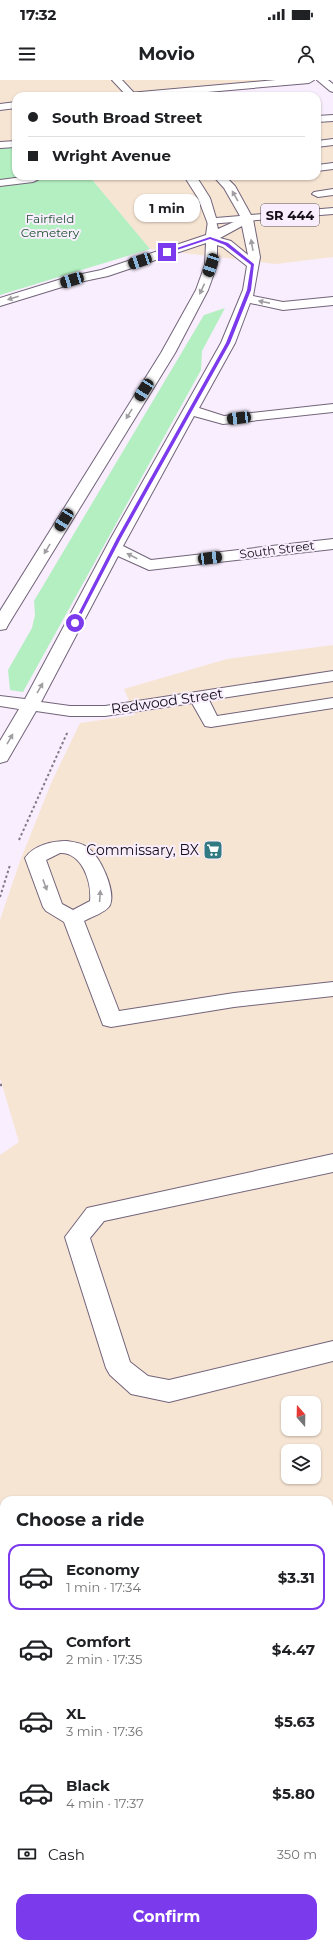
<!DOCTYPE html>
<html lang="en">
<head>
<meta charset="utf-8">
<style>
  body { margin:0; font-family:Montserrat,sans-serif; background:#f6f6f6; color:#202124; height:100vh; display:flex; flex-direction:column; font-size:15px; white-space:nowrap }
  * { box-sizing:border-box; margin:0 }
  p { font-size:13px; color:#757577 }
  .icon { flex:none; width:22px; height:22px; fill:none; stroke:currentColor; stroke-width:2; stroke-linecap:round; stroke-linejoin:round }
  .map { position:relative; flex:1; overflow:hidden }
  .sheet { position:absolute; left:0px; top:1416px; width:333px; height:452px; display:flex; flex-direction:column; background:#fff; border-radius:12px 12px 0 0; box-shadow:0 1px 3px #0004 }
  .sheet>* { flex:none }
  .hud { position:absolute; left:12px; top:12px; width:309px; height:88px; border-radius:12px; box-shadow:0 1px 3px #0004; display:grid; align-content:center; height:88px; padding:0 16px; background:#fff }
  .needle { width:26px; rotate:340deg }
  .fabs { position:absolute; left:281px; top:1316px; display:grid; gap:8px }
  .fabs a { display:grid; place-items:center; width:40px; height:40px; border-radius:8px; background:#fff; box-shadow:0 1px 3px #0004; font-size:20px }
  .end { position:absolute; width:18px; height:18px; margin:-9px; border:5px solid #7c3aed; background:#fff; box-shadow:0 0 0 2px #fff }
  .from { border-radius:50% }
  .bubble { position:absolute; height:28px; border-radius:12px; background:#fff; box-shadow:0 1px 3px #0004; font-size:13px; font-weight:700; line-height:28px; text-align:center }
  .car { position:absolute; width:12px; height:24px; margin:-12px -6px; border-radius:5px; box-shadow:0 0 3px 1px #0007; background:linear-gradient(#222 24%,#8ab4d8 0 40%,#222 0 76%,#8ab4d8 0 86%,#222 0) }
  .hud b { display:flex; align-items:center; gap:14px; height:38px; font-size:15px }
  .hud b+b { border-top:1px solid #e0e0e0 }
  .hud i { width:10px; height:10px; background:#202124 }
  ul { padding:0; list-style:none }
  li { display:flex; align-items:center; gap:12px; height:66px; margin:0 8px 6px; padding:0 8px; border:2px solid transparent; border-radius:12px }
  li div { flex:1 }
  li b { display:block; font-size:15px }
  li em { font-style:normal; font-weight:700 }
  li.selected { border-color:#7c3aed }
  li>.icon { width:36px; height:36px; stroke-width:1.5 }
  h2 { padding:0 16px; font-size:18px; line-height:48px }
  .pay { display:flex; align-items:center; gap:10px; height:44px; padding:0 16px; font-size:15px }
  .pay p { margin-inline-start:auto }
  .primary-button { display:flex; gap:8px; margin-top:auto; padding:8px 16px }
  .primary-button a { flex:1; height:46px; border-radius:12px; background:#7c3aed; color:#fff; font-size:16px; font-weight:700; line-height:46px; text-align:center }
  .status { display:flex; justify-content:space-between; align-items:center; height:28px; padding:0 20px; background:#fff; direction:ltr }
  .status svg { height:11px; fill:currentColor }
  header { display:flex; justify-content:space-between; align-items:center; height:52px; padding:0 16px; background:#fff; font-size:18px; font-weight:700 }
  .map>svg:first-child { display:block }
</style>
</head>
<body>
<div class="status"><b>17:32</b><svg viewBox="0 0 49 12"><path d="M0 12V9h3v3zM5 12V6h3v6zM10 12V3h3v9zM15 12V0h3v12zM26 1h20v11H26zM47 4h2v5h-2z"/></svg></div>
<header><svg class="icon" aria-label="menu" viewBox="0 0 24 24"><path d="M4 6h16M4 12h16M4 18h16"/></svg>Movio<svg class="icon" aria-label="person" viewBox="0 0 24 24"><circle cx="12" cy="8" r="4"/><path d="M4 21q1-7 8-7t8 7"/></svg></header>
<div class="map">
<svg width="333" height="1868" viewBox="0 0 333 1868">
  <rect width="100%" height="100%" fill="#f8eefd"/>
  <!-- commercial -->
  <path fill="#f7e5d4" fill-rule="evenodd" d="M0,0H298L211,8L219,16H16V66L0,68Z
    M333,41V177L276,184L150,169L89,96H317V43Z
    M333,565V1868H72L71,1864H329V1420H4V1577L0,1556V1075L19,1062L0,998V840L20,781L52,701L80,643L135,635L124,609L227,579ZM288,1323H314V1349H288ZM288,1371H314V1397H288Z"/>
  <!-- green -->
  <path fill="#b4efc1" d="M16,66V96H89L150,169L0,215V68Z
    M225,228L202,271L201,290L23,612L10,610L8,590L32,548L35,535L34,521L204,235Z"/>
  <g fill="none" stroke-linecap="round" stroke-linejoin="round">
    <!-- minor casing -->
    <g stroke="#72647a" stroke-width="2">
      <path id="minor" d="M276,0H314L309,3L162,16H124L129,13Z
        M317,0H328L333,4V12L330,11Z
        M16,22V28L0,30V24Z
        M333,35V41L317,42V36Z
        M333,59V65L317,67V61Z
        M16,61V67L0,68V62Z
        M333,83V89L317,91V85Z
        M30,96L37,97L39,99L33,102L0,106V100Z
        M333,109V115L318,117L312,114L314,112Z
        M247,136L253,139L260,177L253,216L283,222L333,217V225L283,230L250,223L235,263L199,328L224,336L333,324V332L223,344L194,336L123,466L151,480L333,459V469L149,490L118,476L41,622L70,626H105L333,591V601L209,620L217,636L333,618V628L211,647L205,646L192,623L105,636H70L36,631L7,681L0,683V661L19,629L0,626V616L25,619L111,458L221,263L243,210L247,186L223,167L217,165V185L208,210L175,273L8,545L6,549L0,550V531L161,273L196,210L205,185L206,163L108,196L75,203L0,226V218L68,197L101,190L206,155L208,141H216L218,149ZM242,146L248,175L231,161L220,158Z
        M67,761C74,762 81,763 87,767C100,775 116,811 110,825C107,832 91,837 84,841L119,931L234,913L333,902V916L234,927L111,947L103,945L64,842L46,831L43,827L25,778C34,765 52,761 67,761ZM60,773C82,772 92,802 90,821L73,830L62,824L46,780Z
        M333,1074V1092L104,1141L90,1158L130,1282L148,1296L169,1300L333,1261V1281L169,1322L131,1314L110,1295L106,1288L65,1157L87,1128Z"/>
    </g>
    <!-- major casing -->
    <g stroke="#72647a" stroke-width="2">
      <path id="major" d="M112,0H122L137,16H127Z
        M184,96H196L210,118L216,138L240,136L224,108L213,96H225L235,106L251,135L333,128V134L208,144L198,118Z"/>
    </g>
    <!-- path-far1 -->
    <path stroke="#827a86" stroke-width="2" stroke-dasharray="2.5 2.5" stroke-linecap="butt" d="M19,760L68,651
      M0,817L10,785"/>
    <!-- path -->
    <path stroke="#827a86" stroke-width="2.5" stroke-dasharray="3 3" stroke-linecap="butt" d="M0,1005H2"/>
    <!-- minor -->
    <use href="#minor" fill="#fff" fill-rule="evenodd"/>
    <!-- major -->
    <use href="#major" fill="#fff" fill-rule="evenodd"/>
  </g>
  <!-- one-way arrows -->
  <defs><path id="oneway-solid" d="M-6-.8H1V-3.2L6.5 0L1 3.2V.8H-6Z"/></defs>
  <g fill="#a19ea2">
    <use href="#oneway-solid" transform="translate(235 116) rotate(-120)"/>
    <use href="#oneway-solid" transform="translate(252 165) rotate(-100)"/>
    <use href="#oneway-solid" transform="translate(202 209) rotate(115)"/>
    <use href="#oneway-solid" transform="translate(13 218) rotate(163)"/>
    <use href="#oneway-solid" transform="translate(264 222) rotate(-169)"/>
    <use href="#oneway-solid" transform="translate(129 334) rotate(121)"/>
    <use href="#oneway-solid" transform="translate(47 469) rotate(121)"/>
    <use href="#oneway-solid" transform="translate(132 476) rotate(-153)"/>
    <use href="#oneway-solid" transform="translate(40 608) rotate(-60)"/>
    <use href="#oneway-solid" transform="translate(10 659) rotate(-60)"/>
    <use href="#oneway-solid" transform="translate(45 805) rotate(70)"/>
    <use href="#oneway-solid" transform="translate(100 816) rotate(-86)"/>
  </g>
  <!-- route -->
  <path fill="#7c3aed" d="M210,157L228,163L254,184L251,210L230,263L121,458L77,543L73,544L117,458L226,263L247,210L251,185L225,165L210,159L168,173L165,172Z"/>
  <!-- icons -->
  <defs>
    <g id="supermarket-square" transform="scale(1)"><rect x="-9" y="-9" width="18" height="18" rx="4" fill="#327a81" stroke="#f8eefd"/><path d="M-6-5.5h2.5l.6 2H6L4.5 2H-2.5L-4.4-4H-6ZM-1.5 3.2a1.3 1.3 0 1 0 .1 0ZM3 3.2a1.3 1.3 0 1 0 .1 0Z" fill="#fff"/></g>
  </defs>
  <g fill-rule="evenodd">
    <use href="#supermarket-square" x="213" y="770"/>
  </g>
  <g text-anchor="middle" stroke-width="4" stroke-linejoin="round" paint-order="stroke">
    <!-- far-park labels -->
    <g font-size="12" fill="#1d522e" stroke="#f8eefd">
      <text x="50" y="143">Fairfield<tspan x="50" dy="14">Cemetery</tspan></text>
    </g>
    <!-- far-street labels -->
    <g font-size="12" fill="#130d16" stroke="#f8eefd">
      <text transform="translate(277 470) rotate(-7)" y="4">South Street</text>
    </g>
    <!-- shield labels -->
    <rect fill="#f8eefd" stroke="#58505b" stroke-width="1" x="261" y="124" width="58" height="22" rx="3"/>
    <g font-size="13" font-weight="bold" fill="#130d16">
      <text x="290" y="140">SR 444</text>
    </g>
    <!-- street labels -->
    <g font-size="14" fill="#130d16" stroke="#f8eefd">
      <text transform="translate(167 621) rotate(-8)" y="5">Redwood Street</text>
    </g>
    <!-- poi labels -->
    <g font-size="14" fill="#130d16" stroke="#f8eefd" text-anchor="end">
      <text x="199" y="775">Commissary, BX</text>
    </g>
  </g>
</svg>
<div class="fabs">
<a><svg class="needle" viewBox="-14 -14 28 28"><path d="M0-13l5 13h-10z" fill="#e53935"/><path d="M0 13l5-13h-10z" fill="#757577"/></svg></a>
<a><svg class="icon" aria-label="layers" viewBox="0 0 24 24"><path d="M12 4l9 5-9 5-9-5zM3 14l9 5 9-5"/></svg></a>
</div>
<i class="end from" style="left:75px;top:543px"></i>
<i class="end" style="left:167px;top:172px"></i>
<div class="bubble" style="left:134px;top:114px;width:66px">1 min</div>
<i class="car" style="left:140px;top:181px;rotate:251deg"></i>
<i class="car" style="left:211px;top:185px;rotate:198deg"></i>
<i class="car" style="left:72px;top:200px;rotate:253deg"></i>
<i class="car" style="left:144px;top:310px;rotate:213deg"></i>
<i class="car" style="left:239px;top:338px;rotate:263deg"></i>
<i class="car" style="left:64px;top:440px;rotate:212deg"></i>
<i class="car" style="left:210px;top:478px;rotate:83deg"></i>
<div class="hud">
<b><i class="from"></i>South Broad Street</b>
<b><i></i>Wright Avenue</b>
</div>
<section class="sheet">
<h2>Choose a ride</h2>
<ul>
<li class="selected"><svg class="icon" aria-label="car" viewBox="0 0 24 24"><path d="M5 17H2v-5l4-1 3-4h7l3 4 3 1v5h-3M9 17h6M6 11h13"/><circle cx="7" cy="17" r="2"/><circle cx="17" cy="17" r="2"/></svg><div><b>Economy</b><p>1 min · 17:34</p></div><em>$3.31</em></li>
<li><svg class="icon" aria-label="car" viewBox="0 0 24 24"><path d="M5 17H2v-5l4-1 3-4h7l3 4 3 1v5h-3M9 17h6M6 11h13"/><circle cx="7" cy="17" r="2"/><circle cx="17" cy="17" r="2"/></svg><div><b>Comfort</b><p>2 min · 17:35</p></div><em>$4.47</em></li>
<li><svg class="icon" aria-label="car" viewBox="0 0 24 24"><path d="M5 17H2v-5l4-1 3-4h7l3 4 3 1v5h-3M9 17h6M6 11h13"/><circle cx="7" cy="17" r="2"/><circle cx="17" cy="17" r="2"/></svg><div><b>XL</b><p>3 min · 17:36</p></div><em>$5.63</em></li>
<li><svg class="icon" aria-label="car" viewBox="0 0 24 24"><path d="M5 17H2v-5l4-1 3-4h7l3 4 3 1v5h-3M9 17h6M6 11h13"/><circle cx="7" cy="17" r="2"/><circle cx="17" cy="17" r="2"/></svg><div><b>Black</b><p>4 min · 17:37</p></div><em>$5.80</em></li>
</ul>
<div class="pay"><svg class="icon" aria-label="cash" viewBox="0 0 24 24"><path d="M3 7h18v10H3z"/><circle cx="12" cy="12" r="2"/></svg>Cash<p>350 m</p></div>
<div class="primary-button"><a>Confirm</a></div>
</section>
</div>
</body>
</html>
